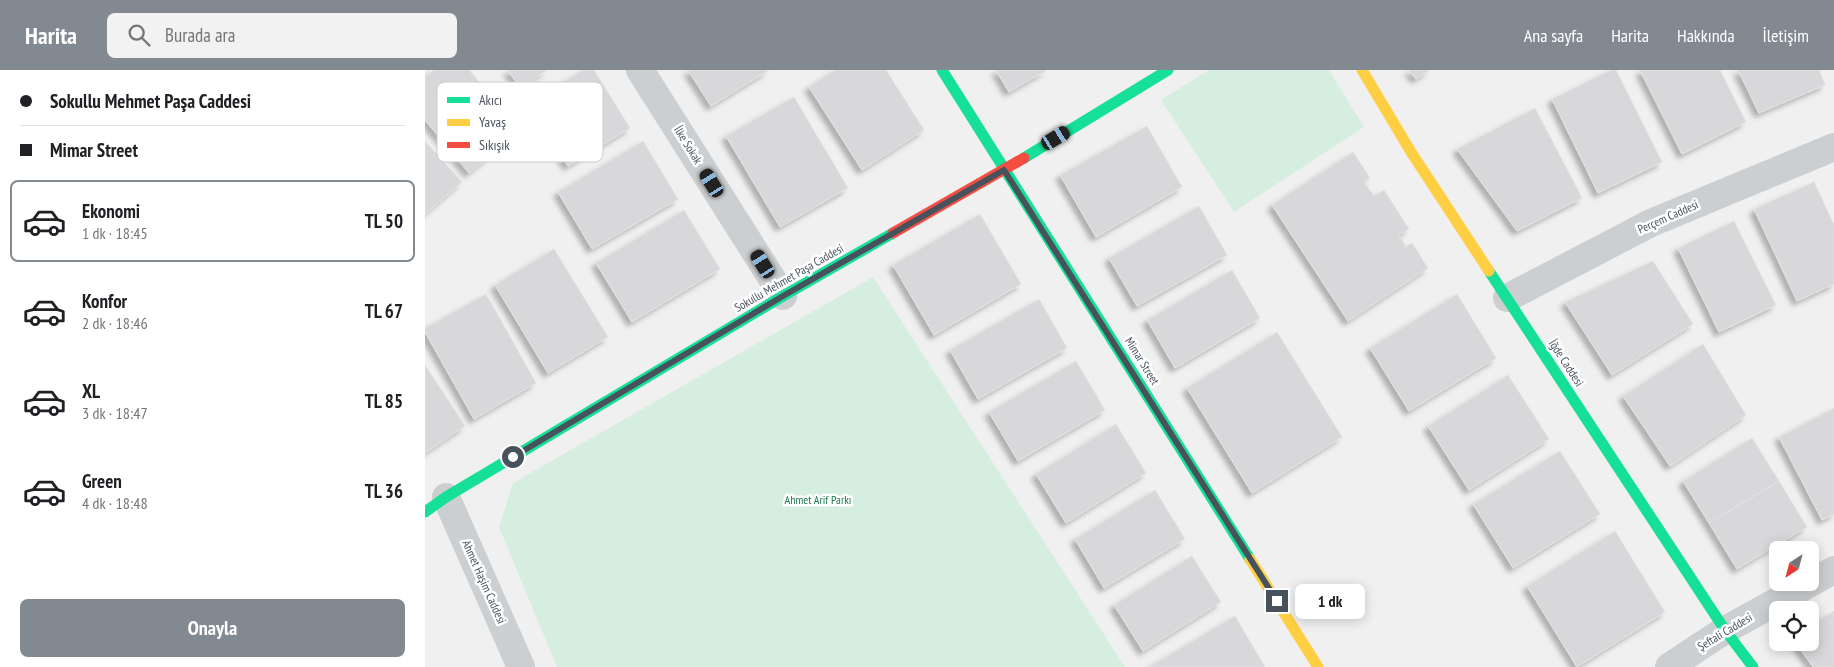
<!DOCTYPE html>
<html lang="tr">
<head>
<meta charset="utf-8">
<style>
  body { margin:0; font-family:"PT Sans Narrow",sans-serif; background:#f2f2f2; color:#202124; height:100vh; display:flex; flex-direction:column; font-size:19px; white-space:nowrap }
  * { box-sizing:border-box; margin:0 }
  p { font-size:16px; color:#757577 }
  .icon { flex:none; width:28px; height:28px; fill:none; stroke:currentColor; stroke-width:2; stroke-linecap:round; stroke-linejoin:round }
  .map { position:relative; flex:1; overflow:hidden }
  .details { display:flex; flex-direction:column; background:#fff; width:425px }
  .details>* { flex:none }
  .top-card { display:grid; align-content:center; height:110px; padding:0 20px; background:#fff }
  .needle { width:32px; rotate:216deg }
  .buttons { position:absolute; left:1344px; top:471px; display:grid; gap:10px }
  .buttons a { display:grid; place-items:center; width:50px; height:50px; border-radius:8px; background:#fff; box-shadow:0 2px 12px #0003; font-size:25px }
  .end { position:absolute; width:22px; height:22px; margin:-11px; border:6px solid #48525c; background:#fff; box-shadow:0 0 0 2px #fff }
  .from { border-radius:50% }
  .bubble { position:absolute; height:35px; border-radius:8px; background:#fff; box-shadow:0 2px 12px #0003; font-size:16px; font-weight:800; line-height:35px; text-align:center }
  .car { position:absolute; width:15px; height:30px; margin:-15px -8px; border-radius:6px; box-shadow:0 0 4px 1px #0007; background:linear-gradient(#222 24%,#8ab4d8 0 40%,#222 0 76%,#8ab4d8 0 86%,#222 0) }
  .top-card b { display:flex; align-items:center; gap:18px; height:48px; font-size:19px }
  .top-card b+b { border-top:1px solid #e0e0e0 }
  .top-card i { width:12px; height:12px; background:#202124 }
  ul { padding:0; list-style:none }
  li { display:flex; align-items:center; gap:15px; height:82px; margin:0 10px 8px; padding:0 10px; border:2px solid transparent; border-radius:8px }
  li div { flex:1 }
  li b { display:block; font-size:19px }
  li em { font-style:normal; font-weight:800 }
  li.active { border-color:#838990 }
  li>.icon { width:45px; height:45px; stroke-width:1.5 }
  .primary-button { display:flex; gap:10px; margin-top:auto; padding:10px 20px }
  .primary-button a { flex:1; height:58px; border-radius:8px; background:#838990; color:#fff; font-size:20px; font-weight:800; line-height:58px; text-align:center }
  header { display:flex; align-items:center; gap:30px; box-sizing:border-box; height:70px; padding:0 25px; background:#838990; color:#fff }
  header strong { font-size:24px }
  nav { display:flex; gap:28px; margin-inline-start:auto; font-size:18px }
  .search { width:350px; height:45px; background:#f2f2f2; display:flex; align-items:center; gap:12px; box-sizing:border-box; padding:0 18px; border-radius:8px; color:#757577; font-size:19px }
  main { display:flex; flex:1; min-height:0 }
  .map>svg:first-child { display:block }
</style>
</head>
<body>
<header>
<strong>Harita</strong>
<div class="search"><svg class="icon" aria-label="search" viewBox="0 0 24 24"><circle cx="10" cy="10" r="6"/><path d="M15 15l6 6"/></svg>Burada ara</div>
<nav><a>Ana sayfa</a><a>Harita</a><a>Hakkında</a><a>İletişim</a></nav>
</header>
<main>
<section class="details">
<div class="top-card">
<b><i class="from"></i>Sokullu Mehmet Paşa Caddesi</b>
<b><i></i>Mimar Street</b>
</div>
<ul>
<li class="active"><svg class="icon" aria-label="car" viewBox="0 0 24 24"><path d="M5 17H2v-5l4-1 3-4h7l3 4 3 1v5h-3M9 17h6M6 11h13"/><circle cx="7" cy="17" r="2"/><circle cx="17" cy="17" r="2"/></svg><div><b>Ekonomi</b><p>1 dk · 18:45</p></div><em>TL 50</em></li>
<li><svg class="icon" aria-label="car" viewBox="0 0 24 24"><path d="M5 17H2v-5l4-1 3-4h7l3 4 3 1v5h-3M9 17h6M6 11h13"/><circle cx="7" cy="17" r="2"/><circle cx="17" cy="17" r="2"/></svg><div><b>Konfor</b><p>2 dk · 18:46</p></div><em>TL 67</em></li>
<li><svg class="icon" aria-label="car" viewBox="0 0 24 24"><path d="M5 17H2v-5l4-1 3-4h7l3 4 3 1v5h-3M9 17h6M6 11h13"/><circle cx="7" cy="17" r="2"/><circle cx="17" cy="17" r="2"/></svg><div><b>XL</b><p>3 dk · 18:47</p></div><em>TL 85</em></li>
<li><svg class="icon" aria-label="car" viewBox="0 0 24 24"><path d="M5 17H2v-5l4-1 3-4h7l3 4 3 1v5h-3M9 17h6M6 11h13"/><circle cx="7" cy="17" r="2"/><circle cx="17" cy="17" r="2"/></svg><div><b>Green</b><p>4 dk · 18:48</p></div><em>TL 36</em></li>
</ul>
<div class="primary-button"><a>Onayla</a></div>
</section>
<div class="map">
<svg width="1409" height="597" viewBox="0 0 1409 597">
  <defs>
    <filter id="shadow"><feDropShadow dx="-4.5" dy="4.5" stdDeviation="2.5" flood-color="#0004"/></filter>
  </defs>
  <rect width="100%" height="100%" fill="#f1f0f0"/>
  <!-- green -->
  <path fill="#d6eee0" d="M784,0H904L939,57L809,142L736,30Z
    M448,207L700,597H132L74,457L88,413Z"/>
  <!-- building -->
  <path fill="#d8d8db" stroke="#e2e2e3" filter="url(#shadow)" d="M9,0H44L95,61L44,103L0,50V7Z
    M83,0H122L95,18Z
    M158,0H169L205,58L143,96L104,33Z
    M263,0H344L286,36Z
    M410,0H461L499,60L437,100L384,17Z
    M571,0H622L584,22Z
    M984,0H1005L991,9Z
    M1186,0H1191L1237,92L1173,123L1127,29Z
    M1215,0H1295L1321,52L1257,84Z
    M1313,0H1394L1400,15L1334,43Z
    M369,27L423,118L355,157L301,66Z
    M1110,38L1157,128L1092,161L1032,79Z
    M722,56L757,117L671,167L635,105Z
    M0,71L37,112L0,144Z
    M218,71L253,129L167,179L133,122Z
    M928,82L945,108L939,112L949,126L959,120L984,159L974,165L981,177L987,173L1003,198L923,251L847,135Z
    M1389,112L1409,155V214L1372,231L1329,139Z
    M774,136L802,185L712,236L684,188Z
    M259,140L295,199L207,252L171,193Z
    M555,144L596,214L509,265L468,195Z
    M1309,151L1351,235L1294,262L1253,178Z
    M129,179L183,267L123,303L70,215Z
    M1228,191L1268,254L1187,305L1140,232Z
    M807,200L835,248L750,298L722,250Z
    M61,224L111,313L49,349L0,262V258Z
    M1032,224L1071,288L984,341L945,278Z
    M614,229L642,278L553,329L525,280Z
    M852,262L917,367L827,423L762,318Z
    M1278,274L1321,345L1245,396L1198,326Z
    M651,291L680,340L593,391L564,342Z
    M0,295L40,356L0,383Z
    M1083,305L1124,369L1044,420L1003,356Z
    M1409,338V444L1397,450L1354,367Z
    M691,354L721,403L641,453L611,404Z
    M1327,368L1354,411L1284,453L1258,411Z
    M1135,381L1175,444L1088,498L1048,434Z
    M1354,411L1382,457L1312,499L1284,453Z
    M730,420L760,469L679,518L650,469Z
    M1190,461L1240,542L1152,597L1102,516Z
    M767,486L796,532L718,581L689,535Z
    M1409,541V597H1388L1370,572H1385V556Z
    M810,546L840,597H724Z"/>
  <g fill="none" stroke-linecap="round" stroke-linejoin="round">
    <!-- street -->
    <path stroke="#cccfd1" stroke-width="28" d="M215,0L358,226
      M1082,228L1226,153L1409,77
      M21,427L96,597
      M1244,597L1300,560L1409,500"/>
    <!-- fast -->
    <path stroke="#16e098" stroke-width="11" d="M517,0L825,489
      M599,88L743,0
      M1064,201L1300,560L1328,597
      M0,442L21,427L358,226L468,163"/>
    <!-- slow -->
    <path stroke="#ffcf43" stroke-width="11" d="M937,0L986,82L1064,201
      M825,489L893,597"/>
    <!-- jam -->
    <path stroke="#f24e42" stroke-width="11" d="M468,163L599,88"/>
  </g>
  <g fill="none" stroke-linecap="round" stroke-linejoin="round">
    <!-- route -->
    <path stroke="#48525c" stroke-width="6" d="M88,387L358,226L579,100L852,531"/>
  </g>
  <g text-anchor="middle" stroke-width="5" stroke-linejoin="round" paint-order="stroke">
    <!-- street labels -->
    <g font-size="12" fill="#48525c" stroke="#fff">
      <text transform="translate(263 75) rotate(58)" y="4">İlke Sokak</text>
      <text transform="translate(1243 147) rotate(-24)" y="4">Perçem Caddesi</text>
      <text transform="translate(364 208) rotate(-30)" y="4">Sokullu Mehmet Paşa Caddesi</text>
      <text transform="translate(717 291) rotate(58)" y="4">Mimar Street</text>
      <text transform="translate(1141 293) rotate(57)" y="4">İğde Caddesi</text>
      <text transform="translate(59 512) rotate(66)" y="4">Ahmet Haşim Caddesi</text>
      <text transform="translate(1300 562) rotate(-31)" y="4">Şeftali Caddesi</text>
    </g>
    <!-- park labels -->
    <g font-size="12" fill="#1b7b4d" stroke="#fff">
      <text x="393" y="434">Ahmet Arif Parkı</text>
    </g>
  </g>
  <!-- legend -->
  <rect x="12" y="12" width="166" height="80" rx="8" fill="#fff" stroke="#c8cbce" stroke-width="1"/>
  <rect x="22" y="27" width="23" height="6" fill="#16e098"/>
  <rect x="22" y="49" width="23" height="7" fill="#ffcf43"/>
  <rect x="22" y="72" width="23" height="6" fill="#f24e42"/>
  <g font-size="14" fill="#48525c">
    <text x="54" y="35">Akıcı</text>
    <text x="54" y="57">Yavaş</text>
    <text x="54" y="80">Sıkışık</text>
  </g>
</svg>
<div class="buttons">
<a><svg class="needle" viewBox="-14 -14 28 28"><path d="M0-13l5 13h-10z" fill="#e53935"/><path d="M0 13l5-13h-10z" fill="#757577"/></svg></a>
<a><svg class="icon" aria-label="locate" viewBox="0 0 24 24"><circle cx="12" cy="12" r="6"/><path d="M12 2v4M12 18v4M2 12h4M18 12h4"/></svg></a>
</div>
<i class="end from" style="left:88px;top:387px"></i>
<i class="end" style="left:852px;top:531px"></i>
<div class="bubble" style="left:870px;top:514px;width:70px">1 dk</div>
<i class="car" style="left:631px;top:68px;rotate:59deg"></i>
<i class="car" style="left:287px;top:113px;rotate:328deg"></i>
<i class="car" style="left:338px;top:194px;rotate:328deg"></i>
</div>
</main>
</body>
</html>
